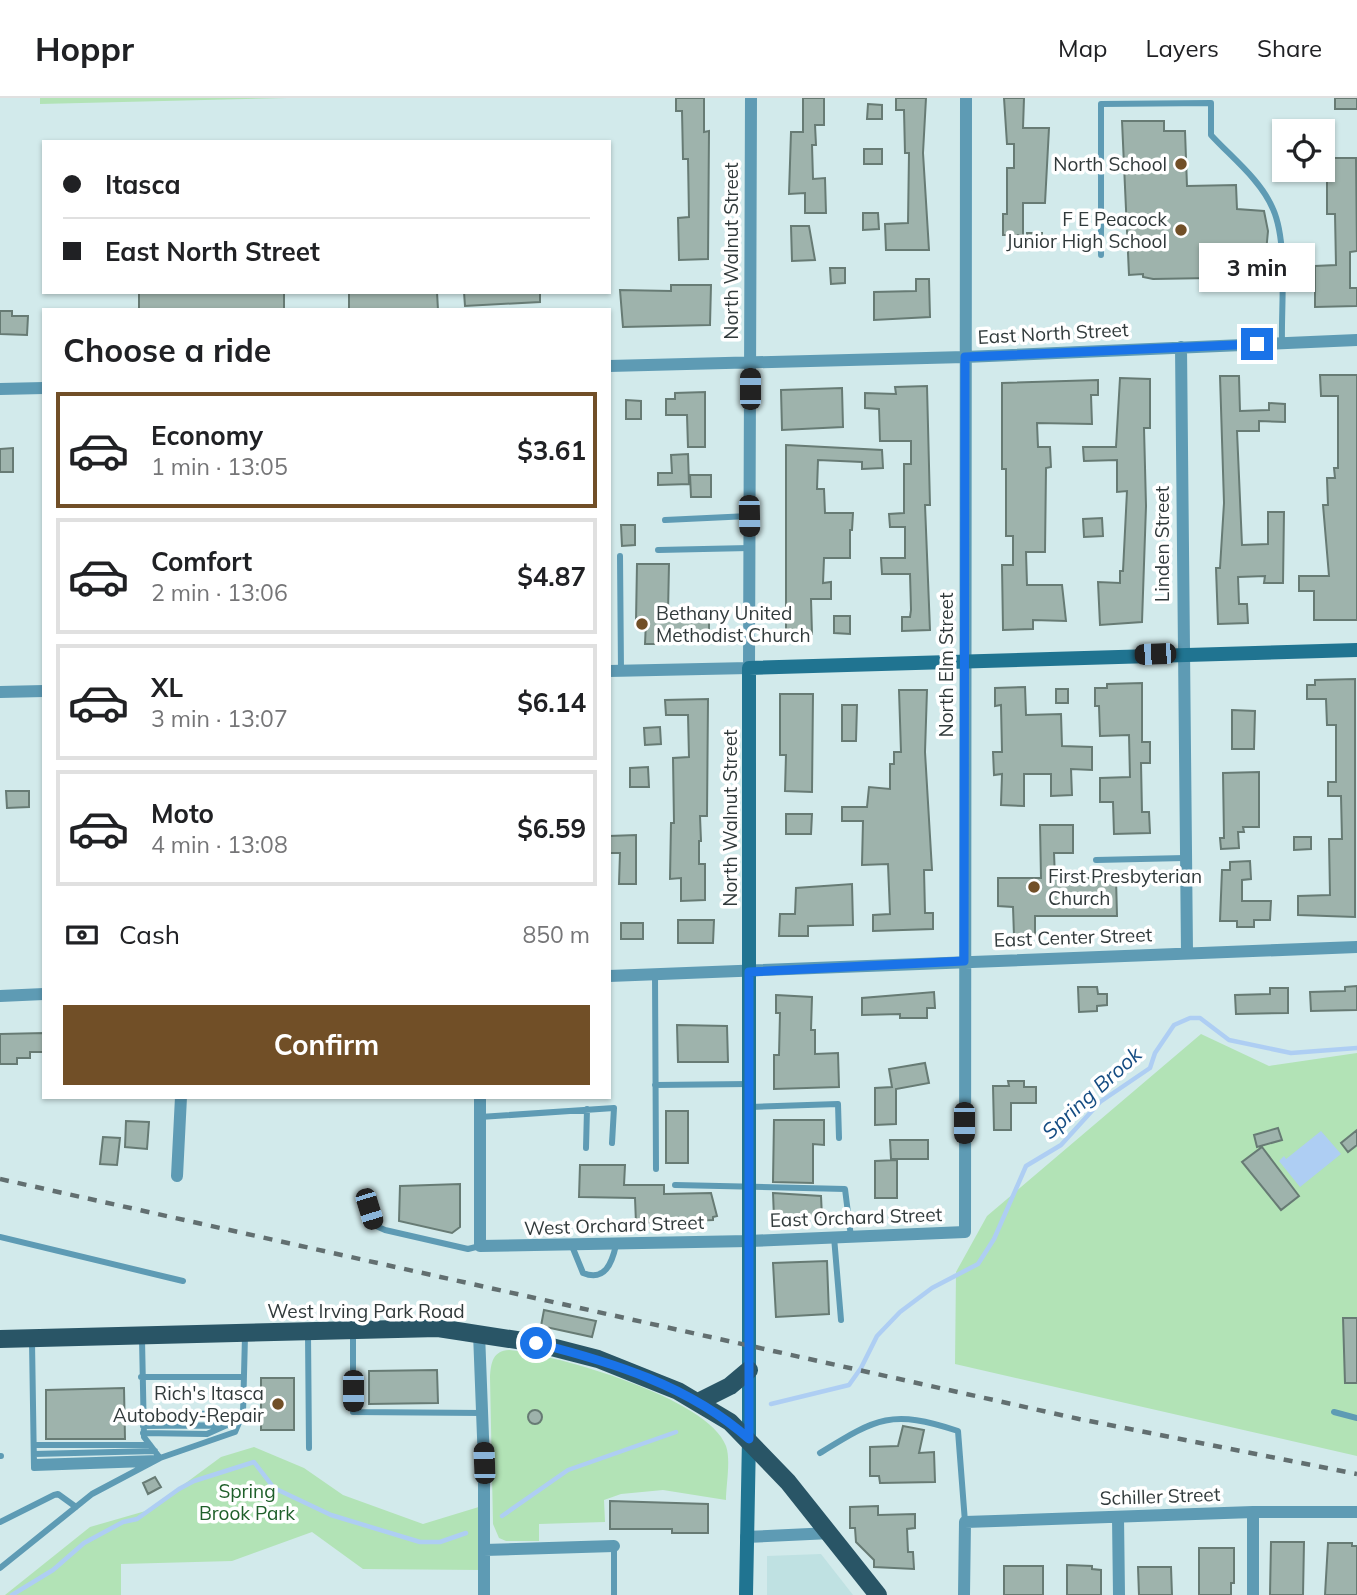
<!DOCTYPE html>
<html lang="en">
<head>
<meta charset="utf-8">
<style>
  body { margin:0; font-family:Mulish,sans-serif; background:#f2f2f2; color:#202124; height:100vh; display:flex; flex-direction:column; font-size:26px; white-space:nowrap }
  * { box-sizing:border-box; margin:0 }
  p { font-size:23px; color:#757577 }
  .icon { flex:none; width:38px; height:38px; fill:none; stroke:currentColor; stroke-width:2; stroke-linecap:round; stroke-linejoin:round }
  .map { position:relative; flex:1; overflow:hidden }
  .sheet { position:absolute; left:42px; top:210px; width:569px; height:791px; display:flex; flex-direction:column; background:#fff; border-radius:0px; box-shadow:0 2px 5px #0004 }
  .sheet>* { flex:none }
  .top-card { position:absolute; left:42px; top:42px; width:569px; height:154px; border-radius:0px; box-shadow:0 2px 5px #0004; display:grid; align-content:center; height:154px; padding:0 21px; background:#fff }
  .buttons { position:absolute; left:1272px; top:21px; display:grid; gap:14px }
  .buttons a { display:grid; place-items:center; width:63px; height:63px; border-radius:0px; background:#fff; box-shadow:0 2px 5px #0004; font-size:35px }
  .end { position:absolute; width:32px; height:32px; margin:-16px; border:9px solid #1a73e8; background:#fff; box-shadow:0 0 0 4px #fff }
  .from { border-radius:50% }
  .bubble { position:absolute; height:49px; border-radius:0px; background:#fff; box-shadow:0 2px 5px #0004; font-size:23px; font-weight:700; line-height:49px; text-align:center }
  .car { position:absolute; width:21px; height:42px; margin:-21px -10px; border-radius:9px; box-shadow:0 0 5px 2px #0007; background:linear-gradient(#222 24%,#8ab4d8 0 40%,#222 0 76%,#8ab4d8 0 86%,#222 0) }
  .top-card b { display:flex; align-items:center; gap:24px; height:66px; font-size:26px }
  .top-card b+b { border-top:2px solid #e0e0e0 }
  .top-card i { width:18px; height:18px; background:#202124 }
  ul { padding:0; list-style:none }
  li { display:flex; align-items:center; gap:21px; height:116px; margin:0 14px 10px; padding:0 7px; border:4px solid #e0e0e0; border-radius:0px }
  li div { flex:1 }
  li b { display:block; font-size:26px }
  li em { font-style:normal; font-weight:700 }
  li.selected { border-color:#714f27 }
  li>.icon { width:63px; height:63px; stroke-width:1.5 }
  h2 { padding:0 21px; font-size:32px; line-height:84px }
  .pay { display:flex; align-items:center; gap:18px; height:77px; padding:0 21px; font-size:26px }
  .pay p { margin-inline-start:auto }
  .cta { display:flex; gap:14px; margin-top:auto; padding:14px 21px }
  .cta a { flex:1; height:80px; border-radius:0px; background:#714f27; color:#fff; font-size:28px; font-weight:700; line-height:80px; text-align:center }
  header { display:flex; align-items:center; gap:42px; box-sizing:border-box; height:98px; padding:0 35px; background:#fff; border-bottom:2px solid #e0e0e0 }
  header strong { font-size:33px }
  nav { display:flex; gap:38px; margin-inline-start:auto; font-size:24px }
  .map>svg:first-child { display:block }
</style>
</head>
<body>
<header>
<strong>Hoppr</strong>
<nav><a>Map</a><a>Layers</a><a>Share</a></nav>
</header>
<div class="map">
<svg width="1357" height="1497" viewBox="0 0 1357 1497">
  <rect width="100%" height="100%" fill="#d2eaeb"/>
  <!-- built -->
  <path fill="#bfe1e2" d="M821,1456L853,1497H767V1458Z"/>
  <!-- green -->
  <path fill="#b2e3b6" d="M40,0H287L40,6Z
    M1201,936L1269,968L1357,955V1358L955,1266L956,1174L987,1118Z
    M509,1252C557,1257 709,1300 726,1348C731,1362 726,1387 726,1402L663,1392L621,1396L604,1402L605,1424L539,1426V1443H506L499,1440L493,1426L490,1279C491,1264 493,1253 509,1252Z
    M254,1349L304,1370L343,1397L423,1426L482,1408L481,1472L363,1471L312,1434L232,1463L121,1466V1497H5L90,1429L149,1412L221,1359Z"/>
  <!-- water -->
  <path fill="#aecef3" d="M1321,1033L1341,1056L1300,1089L1279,1063L1284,1058L1286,1061Z"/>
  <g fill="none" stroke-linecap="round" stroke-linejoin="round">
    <!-- stream -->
    <path stroke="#aecef3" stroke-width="4.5" d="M771,1306L849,1287L861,1270L877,1238L900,1214L932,1190L978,1166L994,1141L1026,1068L1061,1047L1100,1004L1150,970L1155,955L1174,927L1190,920H1200L1229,942L1291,955L1357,950
      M502,1418L568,1372L676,1334
      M12,1497L53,1472L84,1445L123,1424L137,1421L179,1391L194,1383L254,1364L274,1390L331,1417L420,1444H440L466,1435"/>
  </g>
  <!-- building -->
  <path fill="#9eb3ac" stroke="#677b74" stroke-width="2" d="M676,0H704V34L709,33L708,161L679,162L678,120L689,119L688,61H683L682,13H676Z
    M803,0H824V27H815L816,47H812L813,81L825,80L826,115H805V95L789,96L791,34H803Z
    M896,0H926L923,55L929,152H886L885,126L908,125L909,55H905L904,12H896Z
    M1004,0H1024L1023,30H1049L1045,105H1023V137H1003V116H1007V70H1014V46H1007Z
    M1335,0H1357V11H1335Z
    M868,6L882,7V21H867Z
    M1122,23H1164V33H1185L1187,88L1236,87L1237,111L1264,113L1268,133L1264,175L1222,176L1211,180L1153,181L1143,179V176L1129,177Z
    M864,51H882V66H864Z
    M1333,60H1356L1357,153L1350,154V190H1357V208L1315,209V168L1336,167L1335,116H1327V83H1333Z
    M863,115H878L879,131L863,132Z
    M791,128H809L815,162L792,163Z
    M1027,135H1042V149H1027Z
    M830,170H845V185L831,186Z
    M916,181H929L930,219L874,222V194L916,193Z
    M671,187H711L710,227L623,229L620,192L671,193Z
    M139,194L284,195V212H139Z
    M349,194H437L438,212H349Z
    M464,194H540V204L465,208Z
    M0,213H12V218H28L27,237L0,236Z
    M1320,277H1357V522H1314V493H1299V478H1329L1323,407H1328L1327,380H1335L1334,370H1338V298H1321Z
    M1220,278H1239L1240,313L1269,312V305L1285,306V324L1259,323V333H1237L1242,447L1268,446V414H1284L1283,485H1264L1265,478L1238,479L1239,506H1247L1248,525L1218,526L1216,470H1220L1224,405Z
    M1120,280L1150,281V330H1144L1146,408L1142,524L1100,527L1098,484L1120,485V473H1123L1127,393L1117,394V362L1084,363L1083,349H1116Z
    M1098,282V297H1091L1092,326L1037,325L1038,349H1050L1051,369L1046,370L1045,454H1026L1027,487H1062L1066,523L1033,522V531L1003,532L1002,467H1013V438H1006V371H1002V285Z
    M927,288L930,407H925L930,532L902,533V519H910L911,512L910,476H882L881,460H905V429H890L889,416L904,415V366H911V343H880L879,311L865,310V295L896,296L895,289Z
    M842,290L843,329L782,332L781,292Z
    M705,294V349H688L687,317H666V301H675V295Z
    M626,302L641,303V321H626Z
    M786,347L882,352L883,370L862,371V364L818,362L817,391H824L825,415H853L852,432H850V460H824L823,485L831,484V501H811L812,536L786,537Z
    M13,350V374H0V351Z
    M688,356L689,386L658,387V375H672L671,357Z
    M690,377H711V399H691Z
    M1102,420L1103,438L1084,439L1083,421Z
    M621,427H635V447L622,448Z
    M637,466H669L668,515L709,516V541L662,539V546H645L646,523H636Z
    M834,518H850V536L834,535Z
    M1355,581V819L1298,817V798L1330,797L1329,741H1342L1341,698H1328V684H1336V627H1327L1326,601H1307V587H1315V582Z
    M1142,585V644H1150V665H1141L1142,714H1149L1150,735L1114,736L1113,704H1100V680L1130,679L1129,637L1100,638L1099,608H1095V590H1107V586Z
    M1025,589L1026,617L1061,616L1062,648L1092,649V672L1071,671L1072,697L1051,698V676H1024V708L1001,707L1002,676L994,677L993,654H1002L1001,607L995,608V590Z
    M1056,591H1068V605H1056Z
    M899,592H927L925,654L932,772H924L925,815H933V831L873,833V817L890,816L888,766L862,767L863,723H842V709H867L869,689L890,691V666H894V654H901Z
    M780,596H813L812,694L785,693L786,657H780Z
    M708,601L707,718H700L701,743H699V766H705V802L681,803V780L670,781L671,725H674L673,660L689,659L688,617H666L665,602Z
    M842,607H857L856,643H842Z
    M1232,612L1255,613L1254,651H1232Z
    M660,629L661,646L645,647L644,630Z
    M648,669L649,689H630V670Z
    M1259,674V729H1243L1244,734H1238L1239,750L1221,751L1220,740H1224L1223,675Z
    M6,693H29V709L7,710Z
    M786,716H812L811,736H786Z
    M1040,727H1073V755H1054L1055,780H1116L1117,818H1035V838H1014L1013,809L998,808V780H1041Z
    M636,737V786H619L620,755H609V738Z
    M1294,739H1311V751L1294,752Z
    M1250,763L1251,781L1242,782V803H1271L1270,822H1254V829H1237V823H1220L1222,772H1230V764Z
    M852,786L853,827L808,828V838H779L780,816H795L796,790Z
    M678,822H714L713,845H678Z
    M621,825H643V841H621Z
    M1357,888V912L1311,913L1310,894L1345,893V889Z
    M1078,889H1097L1098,896H1107V907L1097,908V913L1079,914Z
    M1270,890H1288V915L1236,916L1235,897L1270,896Z
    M934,894L935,910H927V920H900V916L862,917V900Z
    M776,897L812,899L811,932H815V956L838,955L839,989L774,991V957H779L780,915H776Z
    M677,927L727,928L728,964H678Z
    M44,935V954H30V960H17V966H0V936Z
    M925,965L929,985L896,991V1026L875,1027V990L892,989L889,971Z
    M1008,983H1024V989H1036V1005H1011V1032H994L993,988H1009Z
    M666,1013H688V1065H666Z
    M774,1022H824V1047L813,1046V1085L773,1084Z
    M126,1023L149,1024L147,1051L125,1049Z
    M1278,1030L1282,1042L1257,1049L1254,1037Z
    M1357,1032V1047L1348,1054L1341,1045Z
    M103,1039L120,1040L117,1067L100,1066Z
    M890,1042H928V1061H891Z
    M1262,1049L1299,1098L1281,1112L1242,1064Z
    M897,1062V1100H875V1063Z
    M580,1067H625L624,1087H664V1096L711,1095L717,1118L713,1119V1122L636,1125L635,1100L579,1099Z
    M460,1086V1129L452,1135L399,1123L400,1088Z
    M773,1095L821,1098L822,1119L774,1120Z
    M827,1163L829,1216L776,1219L773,1165Z
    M544,1212L596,1223L592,1239L541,1228Z
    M1343,1220H1357V1285H1345Z
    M437,1272L438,1305L369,1306V1273Z
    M261,1280H294V1332H261Z
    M124,1290L125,1341H46V1292Z
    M528 1319a7 7 0 1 1 14 0a7 7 0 1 1-14 0Z
    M903,1328L924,1332L919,1355L934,1354L935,1384L880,1385L879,1378H870V1349L898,1348Z
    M155,1379L161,1389L148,1396L143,1385Z
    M610,1403L708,1406V1435H672V1431H610Z
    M878,1408V1417L915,1416V1430L907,1431L908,1454H913L914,1471L874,1469V1462L856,1444L855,1430H850V1409Z
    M1271,1444H1304L1303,1497H1270Z
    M1328,1445H1352V1448H1357V1497H1325Z
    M1199,1450H1234V1485H1231V1497H1199Z
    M1067,1467L1092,1468V1471L1101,1472V1497H1067Z
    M1004,1468H1043V1497H1004Z
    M1138,1469H1171L1172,1497H1139Z"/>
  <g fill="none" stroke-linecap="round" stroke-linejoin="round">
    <!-- lane -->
    <path stroke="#5e9bb4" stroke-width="6" d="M1101,157V6L1211,5V37C1231,59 1261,82 1273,111C1288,145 1281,207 1282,245
      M665,422L749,418
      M658,452L749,450
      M620,458L621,573
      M1096,762L1185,760
      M655,877L656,1071
      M655,987L749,986
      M751,1009L838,1006L839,1040
      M480,1019L614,1010L612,1045
      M586,1050L587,1011
      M675,1087L845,1091L851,1139
      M365,1096L374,1127L385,1132L468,1151L480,1148
      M0,1139L183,1183
      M834,1139L841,1222
      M572,1148L583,1175C605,1184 612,1165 616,1147
      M353,1234V1314L483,1315
      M308,1236L309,1350
      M142,1241L144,1339L160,1360
      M32,1244L34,1370L146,1366
      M141,1279H244
      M1334,1314L1357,1320
      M141,1317L243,1315
      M143,1328L238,1327
      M143,1335L207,1336L227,1327
      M34,1347H150
      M820,1355C877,1320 891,1311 958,1333L965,1424
      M34,1356L155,1353
      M0,1358H1
      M34,1364L158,1360
      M0,1424L54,1397L58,1396L76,1409
      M0,1470L92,1396L160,1360L235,1334L243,1315L245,1238
      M614,1497V1448"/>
    <!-- street -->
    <path stroke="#5e9bb4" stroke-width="12" d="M1181,249L1187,854
      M609,268L965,259L1357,242
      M0,291L44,290
      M609,573L749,570L751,0
      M0,594L44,593
      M609,878L1357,849
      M0,898L44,896
      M480,999V1148L749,1143L965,1134L966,0
      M177,1078L181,999
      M479,1235L484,1365V1497
      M1253,1414V1497
      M1118,1419L1119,1497
      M746,1439L831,1435
      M484,1452L614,1448
      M964,1497L965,1424L1253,1414H1357"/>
    <!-- secondary -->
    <path stroke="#207491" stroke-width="14" d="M746,1497L749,1341V570L1357,552"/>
    <!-- primary -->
    <path stroke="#295566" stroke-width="18" d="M0,1241L438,1230L536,1245L598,1261L678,1293L730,1324L788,1384L878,1497
      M698,1304L730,1288L749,1272"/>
    <!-- rail -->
    <path stroke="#626f70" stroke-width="4.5" stroke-dasharray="9 9" stroke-linecap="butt" d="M0,1081L1079,1321L1357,1376"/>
  </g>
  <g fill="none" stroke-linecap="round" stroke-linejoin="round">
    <!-- route -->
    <path stroke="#1a73e8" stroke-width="9" d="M536,1245C612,1264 690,1288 749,1341V874L964,863L965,259L1257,246"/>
  </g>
  <!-- markers -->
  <g fill="#714f27" stroke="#fff" stroke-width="2.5">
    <circle cx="1181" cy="66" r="7"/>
    <circle cx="1181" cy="132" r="7"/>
    <circle cx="642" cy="526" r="7"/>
    <circle cx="1034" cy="789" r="7"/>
    <circle cx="278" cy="1306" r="7"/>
  </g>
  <g text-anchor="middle" stroke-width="7" stroke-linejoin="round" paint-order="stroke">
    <!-- poi labels -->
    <g font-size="19" fill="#313a3b" stroke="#fff" text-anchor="end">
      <text x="1167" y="73">North School</text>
      <text x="1167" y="128">F E Peacock<tspan x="1167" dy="22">Junior High School</tspan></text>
      <text x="656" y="522" text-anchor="start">Bethany United<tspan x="656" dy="22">Methodist Church</tspan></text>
      <text x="1048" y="785" text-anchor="start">First Presbyterian<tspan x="1048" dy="22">Church</tspan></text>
      <text x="264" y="1302">Rich's Itasca<tspan x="264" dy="22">Autobody-Repair</tspan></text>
    </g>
    <!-- street labels -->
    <g font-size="19" fill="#313a3b" stroke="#fff">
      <text transform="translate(731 153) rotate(-90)" y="7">North Walnut Street</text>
      <text transform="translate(1053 235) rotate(-3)" y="7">East North Street</text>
      <text transform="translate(1162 446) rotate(-90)" y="7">Linden Street</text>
      <text transform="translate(946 567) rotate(-90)" y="7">North Elm Street</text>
      <text transform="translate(730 720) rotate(-90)" y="7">North Walnut Street</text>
      <text transform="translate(1073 839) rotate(-2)" y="7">East Center Street</text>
      <text transform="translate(856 1119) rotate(-2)" y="7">East Orchard Street</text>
      <text transform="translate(614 1127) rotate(-2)" y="7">West Orchard Street</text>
      <text x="366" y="1220">West Irving Park Road</text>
      <text transform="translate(1160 1398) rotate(-2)" y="7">Schiller Street</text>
    </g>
    <!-- park labels -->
    <g font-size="19" fill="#1f5f2a" stroke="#fff">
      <text x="247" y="1400">Spring<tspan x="247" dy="22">Brook Park</tspan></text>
    </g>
    <!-- water labels -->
    <g font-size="21" font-style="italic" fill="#154c82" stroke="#fff">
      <text transform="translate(1092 995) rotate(-42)" y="7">Spring Brook</text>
    </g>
  </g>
</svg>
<div class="buttons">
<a><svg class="icon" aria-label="locate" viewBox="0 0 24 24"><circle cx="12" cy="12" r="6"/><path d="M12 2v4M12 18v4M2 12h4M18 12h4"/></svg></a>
</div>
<i class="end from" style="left:536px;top:1245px"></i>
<i class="end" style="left:1257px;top:246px"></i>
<div class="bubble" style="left:1199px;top:145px;width:116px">3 min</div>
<i class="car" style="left:750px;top:291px;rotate:0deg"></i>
<i class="car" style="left:749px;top:418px;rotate:179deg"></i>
<i class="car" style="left:1155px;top:556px;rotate:268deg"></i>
<i class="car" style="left:964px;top:1025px;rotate:180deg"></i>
<i class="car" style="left:369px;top:1111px;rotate:163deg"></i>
<i class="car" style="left:353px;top:1293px;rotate:180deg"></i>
<i class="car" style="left:484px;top:1365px;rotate:358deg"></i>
<div class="top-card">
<b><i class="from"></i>Itasca</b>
<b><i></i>East North Street</b>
</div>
<section class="sheet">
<h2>Choose a ride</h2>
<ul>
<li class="selected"><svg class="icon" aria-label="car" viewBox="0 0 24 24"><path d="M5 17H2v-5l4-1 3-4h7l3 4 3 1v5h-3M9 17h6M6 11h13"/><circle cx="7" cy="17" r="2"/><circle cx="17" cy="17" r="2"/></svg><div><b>Economy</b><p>1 min · 13:05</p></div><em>$3.61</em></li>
<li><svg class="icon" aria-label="car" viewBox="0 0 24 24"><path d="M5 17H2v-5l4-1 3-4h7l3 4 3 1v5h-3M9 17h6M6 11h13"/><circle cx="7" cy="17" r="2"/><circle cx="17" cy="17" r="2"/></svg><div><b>Comfort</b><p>2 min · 13:06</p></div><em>$4.87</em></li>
<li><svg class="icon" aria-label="car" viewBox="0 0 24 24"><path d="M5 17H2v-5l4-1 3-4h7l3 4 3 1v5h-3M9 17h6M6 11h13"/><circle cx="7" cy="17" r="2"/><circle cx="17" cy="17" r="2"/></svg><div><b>XL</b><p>3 min · 13:07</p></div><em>$6.14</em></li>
<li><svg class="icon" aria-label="car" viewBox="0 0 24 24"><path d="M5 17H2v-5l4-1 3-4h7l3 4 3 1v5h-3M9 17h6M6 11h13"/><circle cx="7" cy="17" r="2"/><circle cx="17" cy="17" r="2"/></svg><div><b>Moto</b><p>4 min · 13:08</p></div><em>$6.59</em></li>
</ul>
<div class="pay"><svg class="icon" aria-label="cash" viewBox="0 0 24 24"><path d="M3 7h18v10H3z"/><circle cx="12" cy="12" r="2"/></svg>Cash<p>850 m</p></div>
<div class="cta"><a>Confirm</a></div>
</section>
</div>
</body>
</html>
